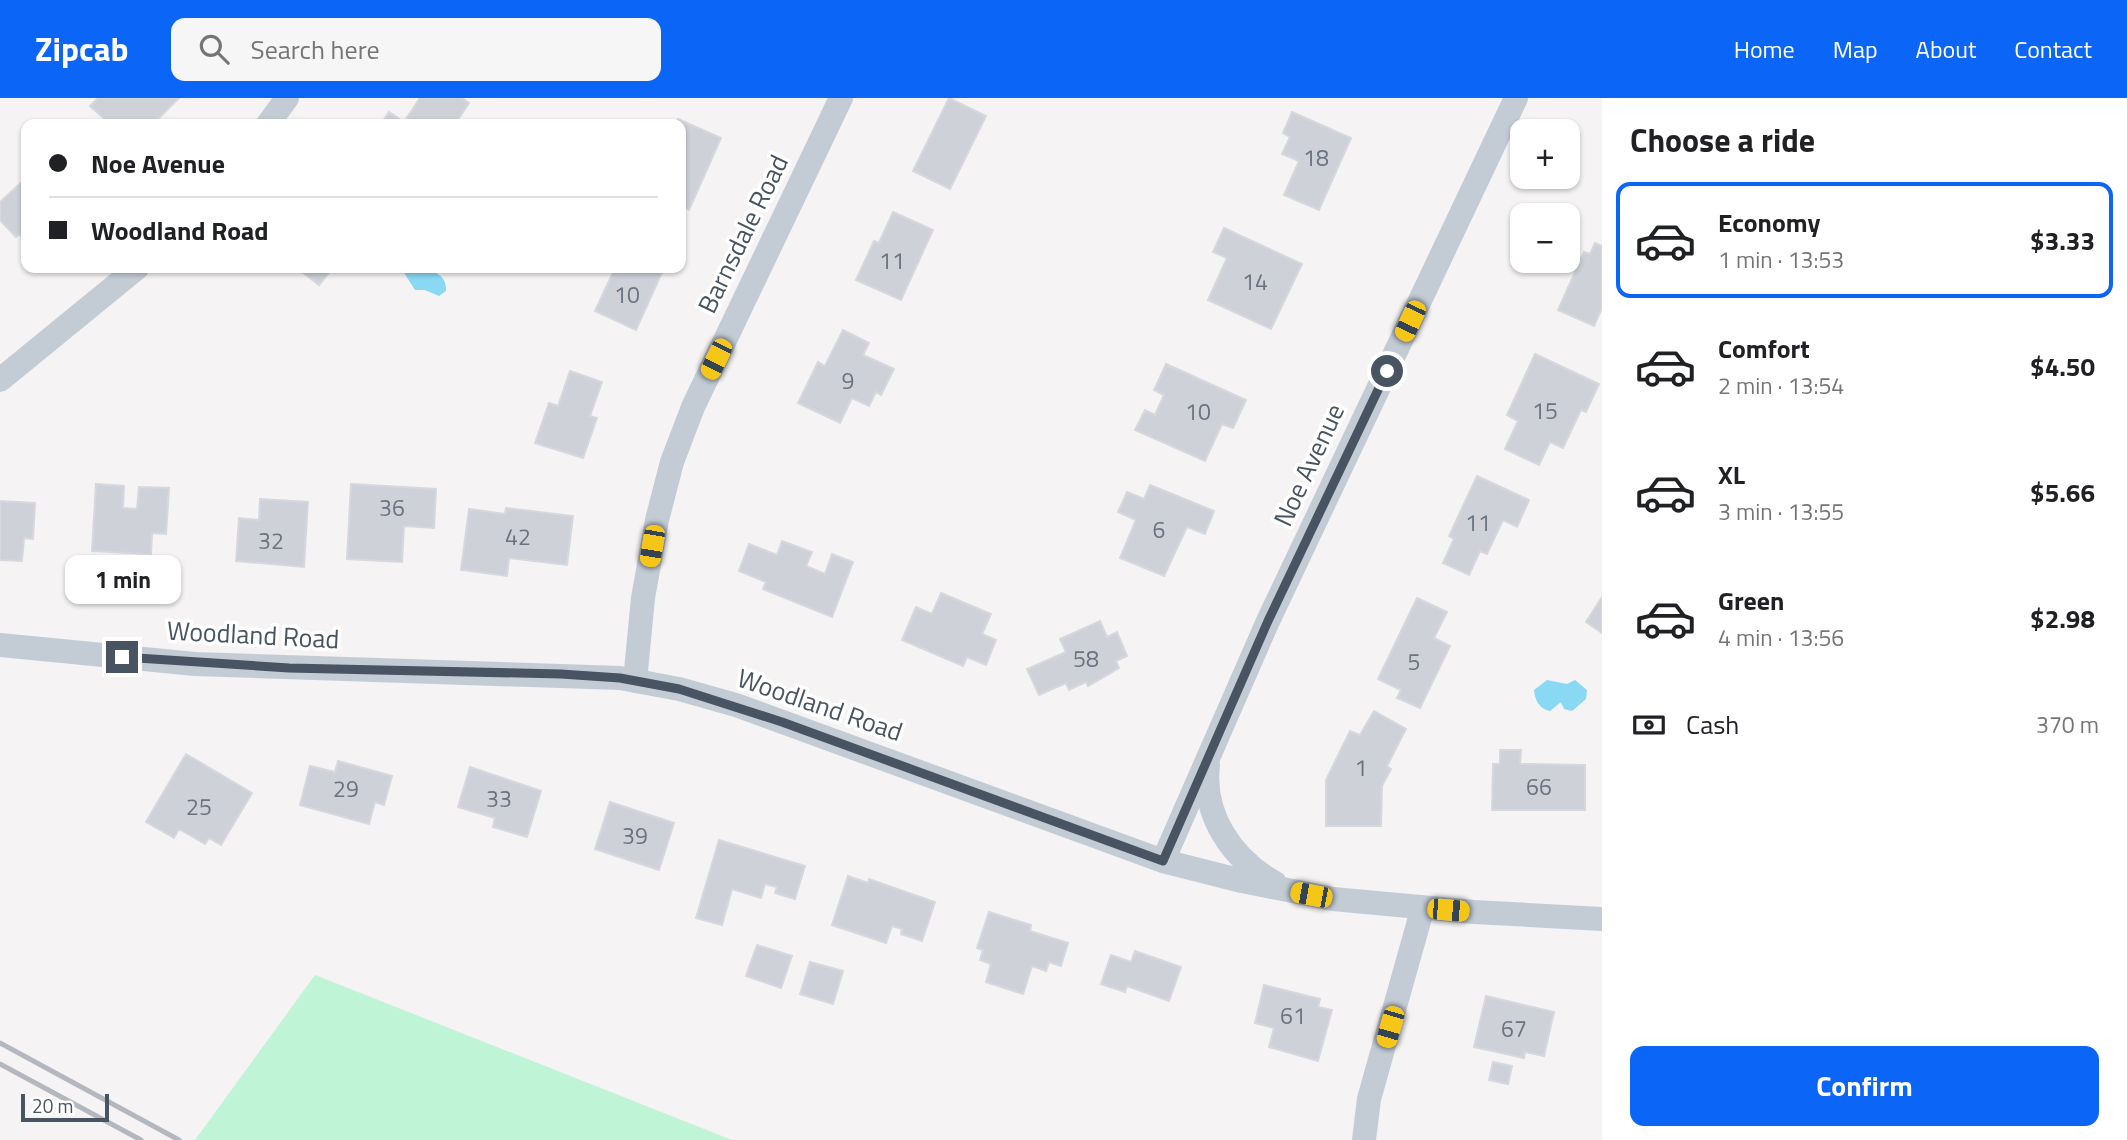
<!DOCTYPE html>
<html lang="en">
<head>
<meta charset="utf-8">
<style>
  body { margin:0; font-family:"Titillium Web",sans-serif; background:#f6f6f6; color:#202124; height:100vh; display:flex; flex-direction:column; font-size:26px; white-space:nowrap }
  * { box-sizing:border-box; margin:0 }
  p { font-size:23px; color:#757577 }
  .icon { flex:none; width:38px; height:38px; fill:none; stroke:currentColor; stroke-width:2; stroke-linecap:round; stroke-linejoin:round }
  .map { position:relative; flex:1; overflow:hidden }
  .details { display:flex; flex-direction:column; background:#fff; width:525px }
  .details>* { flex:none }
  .guide { position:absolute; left:21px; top:21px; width:665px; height:154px; border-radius:14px; box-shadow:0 2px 5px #0004; display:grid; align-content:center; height:154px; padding:0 28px; background:#fff }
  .controls { position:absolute; left:1510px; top:21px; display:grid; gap:14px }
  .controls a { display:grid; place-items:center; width:70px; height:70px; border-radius:14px; background:#fff; box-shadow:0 2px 5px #0004; font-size:35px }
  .scale { position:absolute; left:21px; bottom:18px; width:88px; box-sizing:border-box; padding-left:7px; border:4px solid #485462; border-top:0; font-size:19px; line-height:24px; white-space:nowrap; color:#485462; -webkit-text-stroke:5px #fff; paint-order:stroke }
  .end { position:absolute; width:32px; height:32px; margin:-16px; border:9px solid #485462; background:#fff; box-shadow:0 0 0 4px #fff }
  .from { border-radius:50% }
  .bubble { position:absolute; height:49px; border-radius:14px; background:#fff; box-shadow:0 2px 5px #0004; font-size:23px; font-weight:700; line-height:49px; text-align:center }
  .car { position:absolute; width:21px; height:42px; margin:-21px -10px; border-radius:9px; box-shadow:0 0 5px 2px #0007; background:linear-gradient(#f5c518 24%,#345 0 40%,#f5c518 0 76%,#345 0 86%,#f5c518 0) }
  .guide b { display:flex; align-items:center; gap:24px; height:66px; font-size:26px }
  .guide b+b { border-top:2px solid #e0e0e0 }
  .guide i { width:18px; height:18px; background:#202124 }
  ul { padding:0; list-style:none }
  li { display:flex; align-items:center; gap:21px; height:116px; margin:0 14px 10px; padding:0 14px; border:4px solid transparent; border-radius:14px }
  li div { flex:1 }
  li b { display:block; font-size:26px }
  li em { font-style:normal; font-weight:700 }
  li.on { border-color:#0b65f6 }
  li>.icon { width:63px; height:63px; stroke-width:1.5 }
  h2 { padding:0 28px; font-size:32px; line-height:84px }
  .pay { display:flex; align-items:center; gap:18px; height:77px; padding:0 28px; font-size:26px }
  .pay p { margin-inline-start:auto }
  .primary-button { display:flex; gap:14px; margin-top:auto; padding:14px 28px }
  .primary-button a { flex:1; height:80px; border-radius:14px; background:#0b65f6; color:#fff; font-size:28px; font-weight:700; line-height:80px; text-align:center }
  header { display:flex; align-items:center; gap:42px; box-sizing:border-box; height:98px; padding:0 35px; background:#0b65f6; color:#fff }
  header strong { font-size:33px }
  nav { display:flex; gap:38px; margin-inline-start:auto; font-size:24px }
  .search { width:490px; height:63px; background:#f6f6f6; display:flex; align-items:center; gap:18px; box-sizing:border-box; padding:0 24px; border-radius:14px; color:#757577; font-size:26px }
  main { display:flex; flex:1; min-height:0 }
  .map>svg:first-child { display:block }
</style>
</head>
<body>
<header>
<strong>Zipcab</strong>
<div class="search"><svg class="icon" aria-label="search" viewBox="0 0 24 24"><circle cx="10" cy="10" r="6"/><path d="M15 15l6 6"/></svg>Search here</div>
<nav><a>Home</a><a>Map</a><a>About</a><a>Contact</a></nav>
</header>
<main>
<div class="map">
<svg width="1602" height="1042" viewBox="0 0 1602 1042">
  <rect width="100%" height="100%" fill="#f5f3f3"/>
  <!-- green -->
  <path fill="#bff4d7" d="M315,877L732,1042H195Z"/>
  <!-- water -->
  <path fill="#89d8f4" d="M401,170C418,170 448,170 446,193L439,198L425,192H415Z
    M1547,582L1567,586L1575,582L1587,592L1586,601L1572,613L1564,611L1561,604L1550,613C1539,611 1535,602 1534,592Z"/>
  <!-- building -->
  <path fill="#ced1d8" stroke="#d6d8de" stroke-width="2" d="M98,0H179L153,26H110L90,8Z
    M420,0H462L469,5L455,26H381L389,14L404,24Z
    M949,0L986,18L950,91L913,73Z
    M1292,14L1351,40L1319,112L1284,97L1299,63L1282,56L1290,39L1283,35Z
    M678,21L721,40L689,112L681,108V26H675Z
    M26,80V143L19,136L16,139L0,122V104Z
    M893,114L933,132L901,202L856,182L874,143L879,145Z
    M1224,130L1302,166L1271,231L1208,202L1227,160L1213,154Z
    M1595,145L1602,148V210L1594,228L1558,212L1584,154L1590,156Z
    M297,170H333L319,187Z
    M615,170H664L636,232L595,213Z
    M843,232L869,245L863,257L894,271L881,297L876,294L869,308L852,300L840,325L798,305L818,264L825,268Z
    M1535,256L1599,286L1586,314L1581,312L1563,350L1550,344L1539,367L1505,351L1518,323L1507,317Z
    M1166,266L1246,302L1233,330L1222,326L1205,363L1135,332L1145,312L1155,317L1164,297L1154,292Z
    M570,273L602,284L590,318L597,320L583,360L535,345L549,305L558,308Z
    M1477,378L1529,402L1517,429L1503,422L1487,456L1480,453L1469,477L1443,465L1454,441L1449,438Z
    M96,386L124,388L123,410L137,411L139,389L169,390L166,436L152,435L151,456L92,453Z
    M351,386L436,391L434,430L404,428L402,464L347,461Z
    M1150,387L1214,413L1205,436L1187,429L1164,478L1120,460L1136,422L1118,414L1127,394L1144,401Z
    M260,401L308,404L304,469L236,463L239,420L259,422Z
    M0,403L35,405L33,441L24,440L22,463L0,462Z
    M506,410L573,418L567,467L509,460L507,478L461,472L469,411L505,416Z
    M782,443L812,454L806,468L825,476L832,456L853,464L832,519L763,491L766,484L739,473L749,446L777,457Z
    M941,495L991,516L982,536L996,542L986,567L967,559L963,568L902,542L916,509L932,516Z
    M1602,499V535L1586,524Z
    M1417,500L1447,514L1434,540L1450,548L1420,610L1397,600L1401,592L1378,581Z
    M1100,523L1107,539L1117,534L1127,558L1116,563L1119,570L1088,588L1086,584L1069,592L1066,585L1039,597L1027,571L1066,554L1060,541Z
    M1374,613L1406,631L1387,668L1391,671L1382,688L1381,728H1326V682L1350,633L1360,637Z
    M1500,652H1521L1520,666L1585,667V712H1492L1493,666H1500Z
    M186,656L252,695L221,747L209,740L205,746L179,731L174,740L146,724Z
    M338,663L392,678L384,707L375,704L369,726L300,707L310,668L335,674Z
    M470,669L541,693L527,739L493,729L495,720L458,709Z
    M610,704L674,725L659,772L595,751Z
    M719,742L805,768L795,801L775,795L777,789L765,786L761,800L732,791L722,827L696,820Z
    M848,778L868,785L869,781L935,804L922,843L901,836L902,831L892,828L886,845L832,827Z
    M989,814L1031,827L1030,833L1068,845L1061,868L1049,864L1046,873L1032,868L1023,896L986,884L991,866L980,862L983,852L977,850Z
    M757,847L792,858L781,890L746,878Z
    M1135,853L1181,869L1169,903L1127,888L1125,894L1101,886L1111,857L1131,864Z
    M810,864L843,873L833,906L800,896Z
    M1264,887L1320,901L1318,909L1332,912L1318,963L1269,949L1274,930L1255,925Z
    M1486,898L1554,914L1544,958L1525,954L1524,960L1474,949Z
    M1493,964L1512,968L1508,986L1489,982Z"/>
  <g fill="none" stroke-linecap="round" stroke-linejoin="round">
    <!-- street -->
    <path stroke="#c3ccd5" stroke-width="24" d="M268,26L287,0
      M0,282L137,170
      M0,547L195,566L620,580L679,591L736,607L1163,763L1242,783L1333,801L1474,814L1602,821
      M635,583L643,500L657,422L672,364L693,309L841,0
      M1208,667C1202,717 1232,761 1275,785
      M1163,763L1268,523L1516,0
      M1364,1042L1369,1001L1423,809"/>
    <!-- rail -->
    <path stroke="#b4b7bd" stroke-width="5" d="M0,945L179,1042
      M0,966L141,1042"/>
  </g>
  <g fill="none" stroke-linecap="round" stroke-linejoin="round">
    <!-- route -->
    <path stroke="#485462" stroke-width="9" d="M122,559L289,570L561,576L620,580L679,591L782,624L1163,763L1268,523L1387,273"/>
  </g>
  <g text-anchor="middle" stroke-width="7" stroke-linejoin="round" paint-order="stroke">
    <!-- number labels -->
    <g font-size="23" fill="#6a7380">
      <text x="1316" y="68">18</text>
      <text x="892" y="171">11</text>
      <text x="1255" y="192">14</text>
      <text x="627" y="205">10</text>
      <text x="848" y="291">9</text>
      <text x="1545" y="321">15</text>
      <text x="1198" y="322">10</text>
      <text x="392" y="418">36</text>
      <text x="1478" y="433">11</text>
      <text x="1159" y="440">6</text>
      <text x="518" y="447">42</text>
      <text x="271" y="451">32</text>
      <text x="1086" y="569">58</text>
      <text x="1414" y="572">5</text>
      <text x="1361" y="678">1</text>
      <text x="1539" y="697">66</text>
      <text x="346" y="699">29</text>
      <text x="499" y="709">33</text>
      <text x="199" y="717">25</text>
      <text x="635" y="746">39</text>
      <text x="1293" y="926">61</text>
      <text x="1514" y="939">67</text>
    </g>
    <!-- street labels -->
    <g font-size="26" fill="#485462" stroke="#fff">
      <text transform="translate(743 136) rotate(-64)" y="9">Barnsdale Road</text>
      <text transform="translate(1309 367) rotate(-65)" y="9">Noe Avenue</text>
      <text transform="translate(253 537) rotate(3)" y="9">Woodland Road</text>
      <text transform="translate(820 607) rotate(19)" y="9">Woodland Road</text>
    </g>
  </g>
</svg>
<div class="controls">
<a>+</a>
<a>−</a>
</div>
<div class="scale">20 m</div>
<i class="end from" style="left:1387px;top:273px"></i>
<i class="end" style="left:122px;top:559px"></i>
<div class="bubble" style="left:65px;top:457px;width:116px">1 min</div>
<i class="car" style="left:1410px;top:223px;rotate:205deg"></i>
<i class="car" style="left:716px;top:261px;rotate:206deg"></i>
<i class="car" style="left:652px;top:448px;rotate:190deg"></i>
<i class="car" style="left:1311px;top:797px;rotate:281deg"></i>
<i class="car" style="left:1448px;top:812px;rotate:95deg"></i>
<i class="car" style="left:1390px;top:929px;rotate:196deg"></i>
<div class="guide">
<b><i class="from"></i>Noe Avenue</b>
<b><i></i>Woodland Road</b>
</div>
</div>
<section class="details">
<h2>Choose a ride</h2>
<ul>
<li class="on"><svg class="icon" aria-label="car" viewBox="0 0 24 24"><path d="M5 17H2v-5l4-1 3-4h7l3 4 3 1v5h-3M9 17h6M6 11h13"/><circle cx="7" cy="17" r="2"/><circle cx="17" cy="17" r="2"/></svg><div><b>Economy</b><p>1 min · 13:53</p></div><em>$3.33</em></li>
<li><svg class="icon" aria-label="car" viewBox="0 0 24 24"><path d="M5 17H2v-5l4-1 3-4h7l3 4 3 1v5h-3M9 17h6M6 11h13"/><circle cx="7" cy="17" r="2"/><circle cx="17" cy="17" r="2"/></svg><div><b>Comfort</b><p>2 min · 13:54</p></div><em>$4.50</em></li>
<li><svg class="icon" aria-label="car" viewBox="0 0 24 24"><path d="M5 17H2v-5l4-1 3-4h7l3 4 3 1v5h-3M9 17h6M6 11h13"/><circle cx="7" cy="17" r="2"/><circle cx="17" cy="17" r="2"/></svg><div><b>XL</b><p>3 min · 13:55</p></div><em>$5.66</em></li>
<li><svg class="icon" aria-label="car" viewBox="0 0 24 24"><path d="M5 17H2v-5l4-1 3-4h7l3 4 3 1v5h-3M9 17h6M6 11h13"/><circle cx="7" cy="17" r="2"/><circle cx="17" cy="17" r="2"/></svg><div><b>Green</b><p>4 min · 13:56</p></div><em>$2.98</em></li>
</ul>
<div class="pay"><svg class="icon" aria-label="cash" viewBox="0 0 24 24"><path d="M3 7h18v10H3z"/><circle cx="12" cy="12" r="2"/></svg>Cash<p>370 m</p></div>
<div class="primary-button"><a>Confirm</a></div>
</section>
</main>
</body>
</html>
